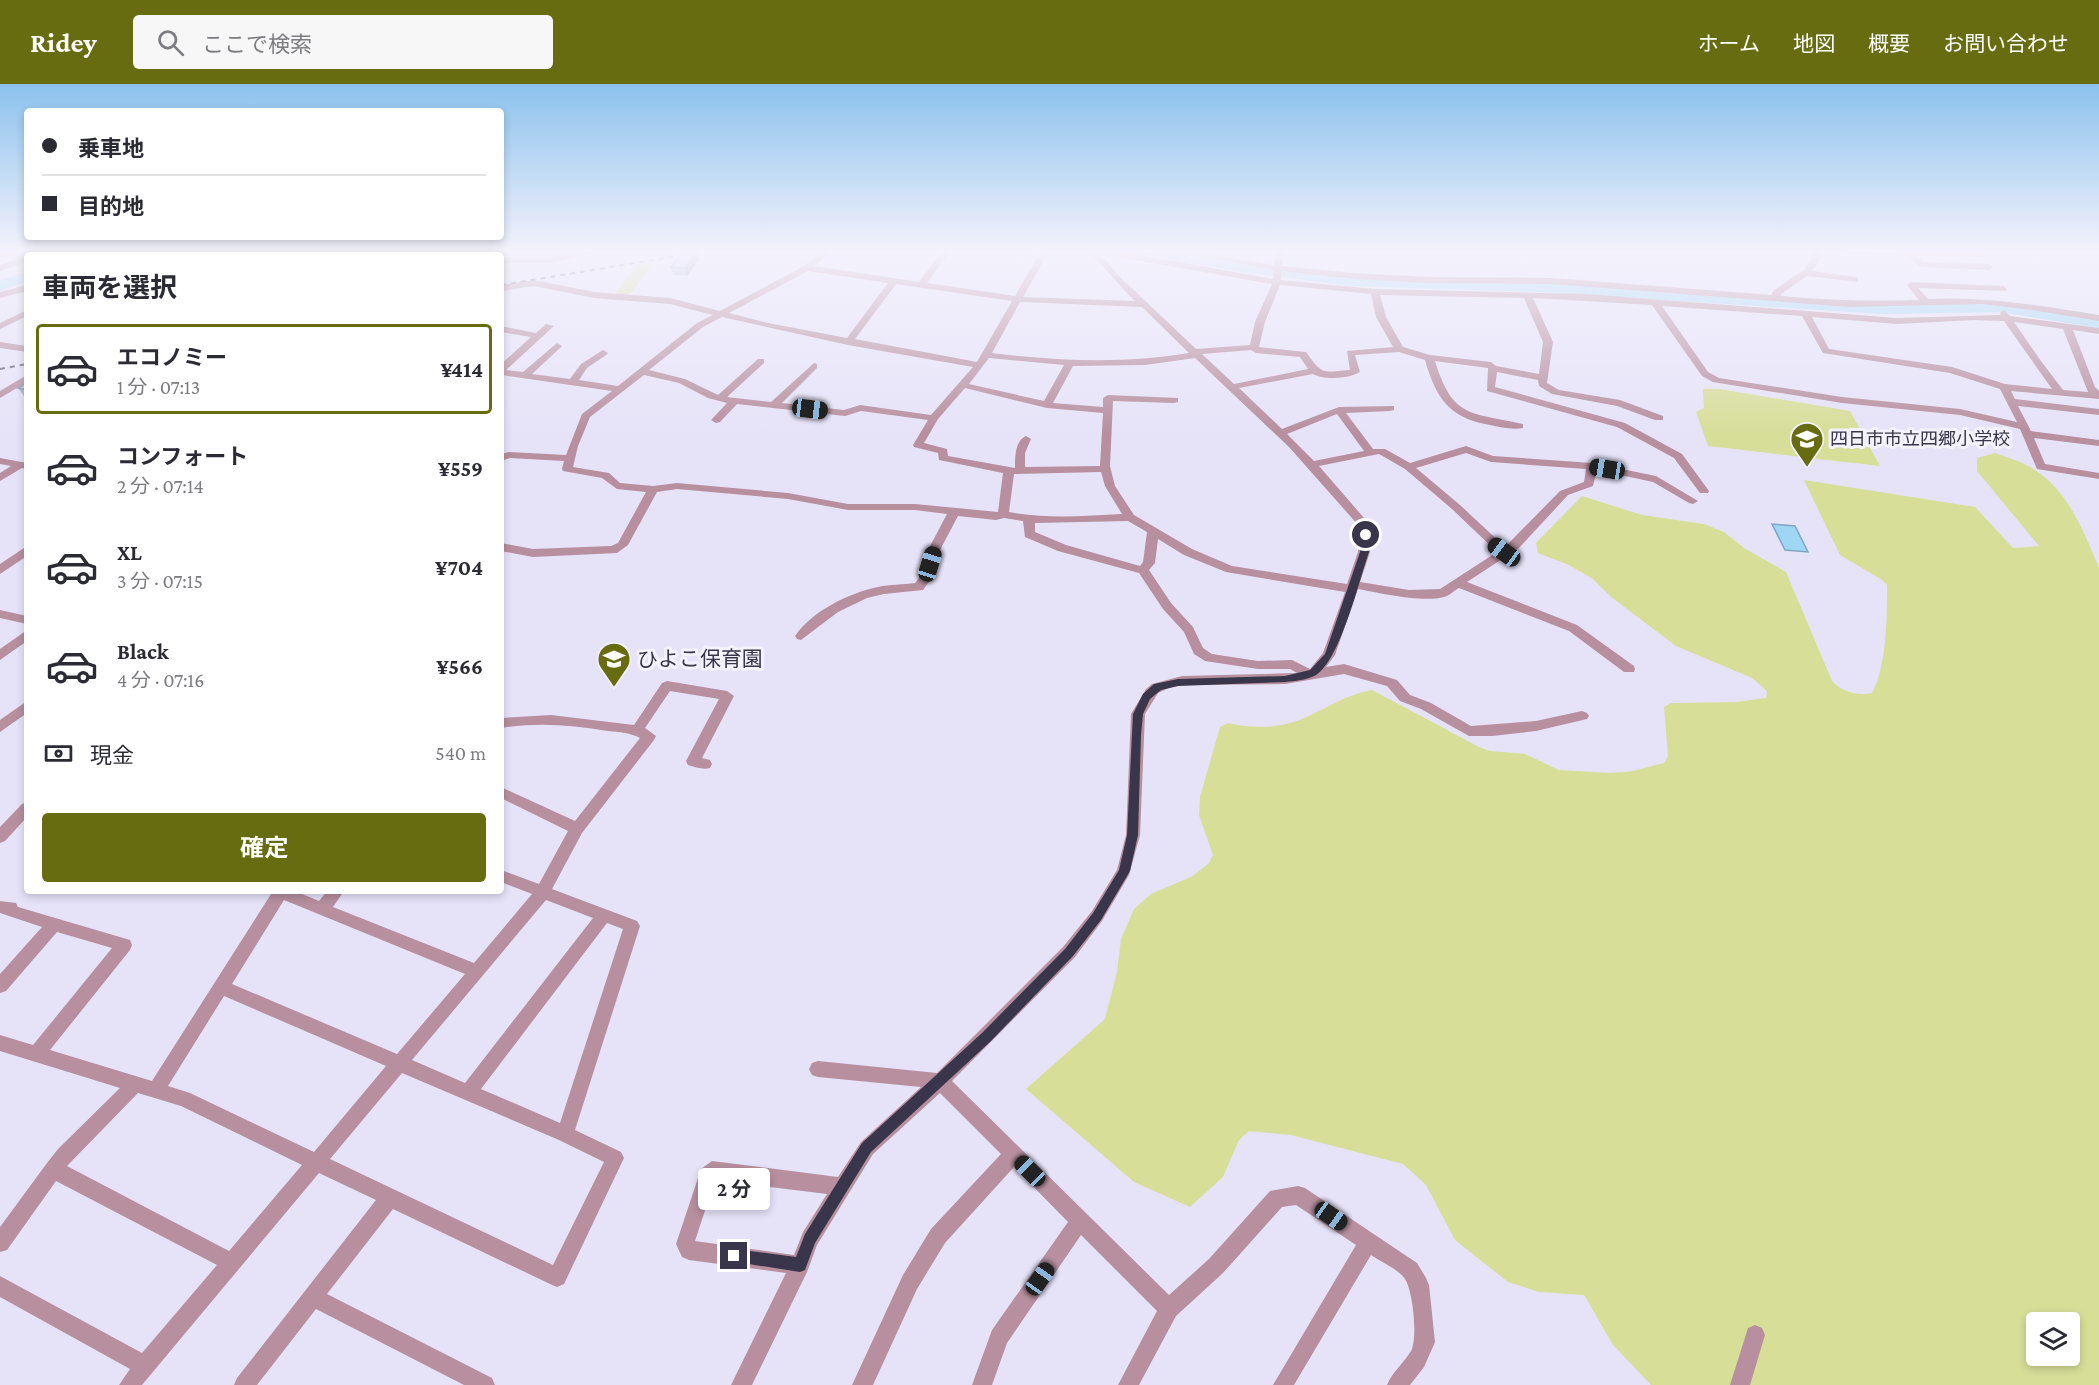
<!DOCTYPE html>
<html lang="ja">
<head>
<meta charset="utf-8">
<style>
  body { margin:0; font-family:"Crimson Pro","Noto Sans JP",serif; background:#f7f7f7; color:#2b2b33; height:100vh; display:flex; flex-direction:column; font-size:22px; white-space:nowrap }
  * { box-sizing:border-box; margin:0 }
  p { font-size:20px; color:#7c7c81 }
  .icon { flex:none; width:33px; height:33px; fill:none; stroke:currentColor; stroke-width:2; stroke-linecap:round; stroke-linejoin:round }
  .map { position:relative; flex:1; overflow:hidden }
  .sheet { position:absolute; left:24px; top:168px; width:480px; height:642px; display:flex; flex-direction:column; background:#fff; border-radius:6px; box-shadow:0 3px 9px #0003 }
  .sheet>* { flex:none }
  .banner { position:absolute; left:24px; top:24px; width:480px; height:132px; border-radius:6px; box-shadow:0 3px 9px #0003; display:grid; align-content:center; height:132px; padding:0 18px; background:#fff }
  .fabs { position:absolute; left:2026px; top:1228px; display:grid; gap:12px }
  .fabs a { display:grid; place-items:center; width:54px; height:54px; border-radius:6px; background:#fff; box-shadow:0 3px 9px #0003; font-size:30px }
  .end { position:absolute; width:27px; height:27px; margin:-14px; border:8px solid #39354a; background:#fff; box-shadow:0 0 0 3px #fff }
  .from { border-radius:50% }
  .bubble { position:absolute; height:42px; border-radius:6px; background:#fff; box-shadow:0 3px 9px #0003; font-size:20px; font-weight:700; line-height:42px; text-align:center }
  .car { position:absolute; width:18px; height:36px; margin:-18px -9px; border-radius:8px; box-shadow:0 0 4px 2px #0007; background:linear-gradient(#222 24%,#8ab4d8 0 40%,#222 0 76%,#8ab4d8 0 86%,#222 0) }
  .banner b { display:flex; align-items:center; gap:21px; height:57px; font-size:22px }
  .banner b+b { border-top:2px solid #e1e1e2 }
  .banner i { width:15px; height:15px; background:#2b2b33 }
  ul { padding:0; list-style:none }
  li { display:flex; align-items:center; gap:18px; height:90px; margin:0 12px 9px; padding:0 6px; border:3px solid transparent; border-radius:6px }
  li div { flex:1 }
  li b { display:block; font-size:22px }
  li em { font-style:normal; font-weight:700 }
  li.active { border-color:#676c10 }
  li>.icon { width:54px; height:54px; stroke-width:1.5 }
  h2 { padding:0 18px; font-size:27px; line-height:72px }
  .pay { display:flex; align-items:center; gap:15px; height:66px; padding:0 18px; font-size:22px }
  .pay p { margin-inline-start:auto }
  .primary-button { display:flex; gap:12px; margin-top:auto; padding:12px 18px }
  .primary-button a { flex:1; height:69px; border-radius:6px; background:#676c10; color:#fff; font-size:24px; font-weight:700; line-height:69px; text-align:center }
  header { display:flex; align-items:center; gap:36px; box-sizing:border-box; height:84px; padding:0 30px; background:#676c10; color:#fff }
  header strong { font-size:28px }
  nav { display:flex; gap:33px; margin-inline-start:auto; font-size:21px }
  .search { width:420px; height:54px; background:#f7f7f7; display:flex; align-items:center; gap:15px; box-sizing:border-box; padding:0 21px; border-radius:6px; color:#7c7c81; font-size:22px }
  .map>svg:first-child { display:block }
</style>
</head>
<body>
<header>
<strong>Ridey</strong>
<div class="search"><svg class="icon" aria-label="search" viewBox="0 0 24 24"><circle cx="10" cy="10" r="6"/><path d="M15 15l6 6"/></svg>ここで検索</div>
<nav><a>ホーム</a><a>地図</a><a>概要</a><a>お問い合わせ</a></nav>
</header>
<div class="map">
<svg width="2099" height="1301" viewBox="0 0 2099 1301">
  <rect width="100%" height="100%" fill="#e6e3f9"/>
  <!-- green -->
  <path fill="#d7de98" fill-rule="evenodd" d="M655,178L630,210H615L637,180Z
    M1703,305H1720L1850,327L1880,382L1708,362L1696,328L1704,324Z
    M1995,369C2008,374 2024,378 2035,386C2069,408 2084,448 2099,484V1301H1651L1613,1261L1584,1211L1539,1208L1508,1198L1455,1156L1426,1101L1403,1080L1291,1051L1249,1047L1239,1056L1223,1093L1190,1123L1134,1098L1026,1005L1105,935L1117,888L1121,855L1134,825L1151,810L1193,792L1209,779L1213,771L1199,731L1200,713L1220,643L1228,639C1259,646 1287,644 1315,629C1336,619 1349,610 1372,606L1479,663L1490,667L1525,670L1559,686L1611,689L1633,687L1664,679L1668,672L1664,623L1671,619L1736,618L1766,614L1767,607L1752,594L1676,562L1611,513L1593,495L1569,481L1538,469L1536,459L1582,412L1642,431L1704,440L1724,448L1744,464L1786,488L1832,597C1842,608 1858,612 1872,609C1887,582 1887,532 1887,501L1882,496L1840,471L1804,396L1975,423L2013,464L2039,462L1977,387V374ZM2037,1239H2070V1272H2037Z"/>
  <!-- water -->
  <path fill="#9fd6f4" stroke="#80a6c1" stroke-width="1.5" d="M1772,440L1795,442L1808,468L1785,466Z"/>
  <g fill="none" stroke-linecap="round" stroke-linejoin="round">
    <!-- river -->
    <path fill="#9fd6f4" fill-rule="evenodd" d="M115,167H151L146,171H108Z
      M1140,167H1171L1350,192L1540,198L1882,220L2000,218L2099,234V244L2000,228L1882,230L1540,208L1350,202L1236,187L1147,171Z
      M27,188V198L0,206V196Z"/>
    <!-- minor -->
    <path fill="#b78f9f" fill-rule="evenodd" d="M0,167L27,172V178L0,187V181L18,175L0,173Z
      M49,167H61L52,171H38Z
      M186,167H206L190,171H167Z
      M425,167H443L461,171H439Z
      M586,167H600L551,179H501V173H551Z
      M823,167H831L814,182L919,198L942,167H950L927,199L1015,212L1041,167H1049L1023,213L1135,217C1118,201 1103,180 1087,167H1118L1273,195L1274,186L1173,167H1189L1274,181L1276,167H1284L1282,182L1354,189L1429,193L1552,194L1772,211L1773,207L1805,185L1815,167H1823L1821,174L1812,187L1855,193L1858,194V198L1807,192L1781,210V212C1828,216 1873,218 1919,216L1907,201L1911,198L2003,202L2007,205L2006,207L1918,204L1928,215C1986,212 2042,222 2099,231V237L2032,226L1982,220L1850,223L1552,200L1429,199L1354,195L1282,187L1281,196L1375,205L1585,210L1897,234L2001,231L2000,229L2004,226L2010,232L2099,244V250L2073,246L2095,303L2099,307V315L2011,307L2015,315L2099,325V331L2018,322L2031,347L2099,356V362L2034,354L2045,380L2099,389V395L2037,385L2020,345L1960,331L1842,319L1713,298L1702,292L1652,221L1533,214L1553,258L1547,299L1559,306L1620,316L1663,332V336H1655L1617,322L1552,310L1539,302L1538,296L1497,288L1495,303L1625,339L1682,370L1709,407L1708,409H1700L1674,374L1617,343L1487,307L1488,284L1435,277C1453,335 1470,328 1523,340V344C1512,346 1500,343 1490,341C1449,334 1436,314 1425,276L1399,268L1355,271L1360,288C1349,295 1324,296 1313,290L1239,304L1282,345L1339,323L1394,322V326L1390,327L1346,329L1373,365H1385L1410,379L1466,362L1493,372L1592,379L1656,392L1698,417L1693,420L1689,419L1653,398L1597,386L1593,402L1568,411L1519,464L1467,498L1577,541L1634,582L1635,585L1634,588H1624L1569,547L1459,504C1455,506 1451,510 1447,512C1428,520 1379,509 1358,505L1335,571L1326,583L1344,580L1397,596L1410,611L1431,619L1471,642L1536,637L1582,627L1587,629L1589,632L1587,635L1536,647L1492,652H1469L1421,625L1400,617L1387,602L1344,590L1285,600L1182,601L1169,604L1158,609L1145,630L1140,751L1129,791L1102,837L1075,873L952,997L1169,1211L1209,1175L1270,1107L1298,1102L1305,1104L1417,1179L1426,1194L1429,1201L1435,1258L1424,1283L1410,1301H1387C1392,1288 1404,1279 1411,1267C1418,1254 1413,1207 1405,1195C1398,1185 1381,1178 1371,1171L1294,1301H1273L1356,1161L1296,1121L1282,1123L1223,1189L1176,1232L1139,1301H1118L1157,1227L1081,1151L1007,1259L992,1301H972L992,1246L1068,1138L1014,1083L945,1159L917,1205L873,1301H852L903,1191L931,1145L1001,1070L940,1009L873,1070L817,1161L807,1188L752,1301H731L786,1189L689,1176L682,1173L676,1160L701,1085L712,1077L838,1093L861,1058L921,1003L818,993L812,991L809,985L812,979L818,977L937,989L1063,863L1092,827L1117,786L1126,751L1131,630L1146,605L1152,600L1182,592L1297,589L1290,585H1258L1205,577L1194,570L1184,548L1163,525L1139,489L1058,467L1025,453L1023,437L1004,434L996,436L958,432L940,466L931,495L923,506L884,510L867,514L838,528L801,556L797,555L795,552C812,527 849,509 878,503C890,500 903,501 915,499L919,494L928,466L947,430L915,426H848L788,415L677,405L657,408L628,461L617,469L533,473L501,467V459L533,465L611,462L618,459L646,408L617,405L602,394L563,387L562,385L564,377L510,374L501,377V370L509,368L566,371L582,330L612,307L501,291V280L531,253L501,248V242L536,249L546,240L554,242L506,286L523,288L557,259L562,262L560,264L532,290L570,295L581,280L603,266L608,269L606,271L587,284L579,296L618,302L697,239L713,231L670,220L594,214L534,202L501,207V201L534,196L594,208L670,214L720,227L804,182ZM1101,170L1272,200L1255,238L1250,261L1196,265L1119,192ZM808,187L888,199L847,254L768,239L729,229ZM896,200L1012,217L977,278L855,255ZM1280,201L1371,210L1376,233L1393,263L1347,267L1350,286C1322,288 1323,292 1306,268L1259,263L1265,238ZM1380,211L1524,214L1543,258L1539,290L1496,282L1491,278L1430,271L1403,263L1386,233ZM1020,218L1142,223L1189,269C1123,280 1058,277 992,269ZM1662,222L1802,232L1823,269L1950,289L2000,305L2017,338L1960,325L1842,313L1719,294L1708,288ZM722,233L848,261L973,283L931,331L860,321L844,326L782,319L817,284V280L814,279L771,318L727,313L764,279V275H758L718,311L685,295L649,286L703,243ZM1812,233L1897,240L1974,236L2004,237L2052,305L2005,300L1952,283L1829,265ZM2014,238L2063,245L2088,308L2063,306L2041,277ZM1251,266L1256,269L1300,273L1308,285L1234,300L1202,270ZM989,274L1064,281L1044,317L969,300ZM1195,274L1289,363L1359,442L1358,468L1347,500L1232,482L1192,465L1134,431L1115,402L1110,382L1113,317L1174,319L1178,318V314L1108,311L1103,314V323L1053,319L1073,282L1145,281ZM644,291L679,299L708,314L727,319L711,336L716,339L720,338L737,320L845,332L861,327L928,336L913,361L914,363L938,369L939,376L1003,389L998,428L915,420H848L788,409L677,399L653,402L620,399L609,389L573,383L578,362L590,333ZM965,304L1047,324L1103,329L1100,382L1025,383V369L1031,355L1026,352C1015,357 1015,372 1015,384L948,372L947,365L924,359L938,335ZM1337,330L1364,367L1314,377L1287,350ZM1466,369L1491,378L1586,385L1584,398L1560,407L1505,463L1460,421L1416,384ZM1379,370L1405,385L1452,425L1497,468L1440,505L1409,506L1360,498L1370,468L1371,442L1319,382ZM1101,388L1105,402L1122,430C1084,432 1047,435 1009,428L1014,390ZM1128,437L1147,448L1143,478L1140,482L1066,461L1035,448V439ZM1158,455L1184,471L1226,488L1345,508L1323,569L1310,585L1292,576L1258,577L1212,570L1203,564L1193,543L1171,519L1149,486L1155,479ZM715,1096L827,1110L803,1148L794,1171L695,1157Z
      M1832,167L1981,168L1985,171L1984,173L1918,172L1922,178L1989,180L1993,183L1989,186L1920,183L1908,172L1836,169Z
      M27,201V207L0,214V208Z
      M27,226V232L0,245V239Z
      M0,258L27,262V268L0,264Z
      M27,291V298L0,314V307Z
      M0,374L27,379V385L22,384L0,397V389L11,382L0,380Z
      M27,462V472L0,490V480Z
      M0,526L27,532V540L0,534Z
      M27,546V557L0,576V565Z
      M667,597L727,607L734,612L702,674L710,676L712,680L710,684C703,686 695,683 688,681L686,677L719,615L670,607L645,644L656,652L654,656L582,749L552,805L637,837L640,842L575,1046L621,1068L624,1074L564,1200L557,1203L550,1200L393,1125L327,1210L492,1294L495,1301H464L316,1225L257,1301H234L237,1294L376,1116L319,1089L142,1301H119L130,1285L0,1213V1192L142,1269L217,1181L56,1097L7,1166L0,1168V1143L47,1079L58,1065L120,1004L0,967V951L33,961L112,864L57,848L6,907L0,909V890L42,843L0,829V817L16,819L18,823L130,856L132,861L130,866L50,966L152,997L273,807H295L319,817L327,807H344L333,823L474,879L532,810L501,798V786L539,800L568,747L501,714V703L575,737L640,654C631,649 619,648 608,647C572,641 537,638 501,644V634L551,631L634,641L662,599ZM284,816L465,890L397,970L232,900ZM546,816L593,834L465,999L412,976ZM607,839L623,845L560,1039L481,1005ZM224,912L386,982L314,1068L190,1009L168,1002ZM402,989L559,1056L604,1078L553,1181L330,1075ZM138,1009L181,1022L302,1081L229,1167L67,1082Z
      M27,617V629L0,648V636Z
      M27,718V733L5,757L0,759V743L22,720Z
      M1755,1241L1762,1244L1765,1251L1750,1301H1730L1748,1244Z"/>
    <!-- rail -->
    <path stroke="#635f74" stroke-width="2" stroke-dasharray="5 5" stroke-linecap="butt" d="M501,201L708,167
      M0,285L27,280"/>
  </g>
  <!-- wall -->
  <path fill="#a8b1d5" d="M699,175L687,192L673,191L671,183Z
    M27,299V316L18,304Z"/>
  <!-- shaded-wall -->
  <path fill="#8890ae" d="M697,168L699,175L687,192L685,184Z"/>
  <!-- building -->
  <path fill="#c3cef8" stroke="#8890ae" stroke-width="1.5" d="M684,167L697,168L685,184L671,183Z
    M27,299V306L18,304Z"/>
  <!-- sky -->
  <linearGradient id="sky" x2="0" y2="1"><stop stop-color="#8bc2ed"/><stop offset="0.48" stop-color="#f4f2fc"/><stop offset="1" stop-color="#f4f2fc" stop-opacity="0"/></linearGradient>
  <rect width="2099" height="349" fill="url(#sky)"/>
  <!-- route -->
  <path fill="#39354a" d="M1364,450L1371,451L1369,468C1359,497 1340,576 1316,591C1307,596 1295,597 1285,598L1178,602L1161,606L1150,615L1143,630L1141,651L1138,751L1130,787L1101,836L1073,872L991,957L871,1068L815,1159L805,1186L800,1188L729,1177L727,1172L729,1167L734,1165L796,1173L805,1150L862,1059L982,949L1065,865L1093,829L1119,786L1127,751L1133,630L1143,610L1154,600L1178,595L1285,592L1310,586L1325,570L1360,468Z"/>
  <!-- icons -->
  <defs>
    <g id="school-pin" transform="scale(1.725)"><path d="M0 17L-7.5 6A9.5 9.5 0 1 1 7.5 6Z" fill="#676c10" stroke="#f3f2fd"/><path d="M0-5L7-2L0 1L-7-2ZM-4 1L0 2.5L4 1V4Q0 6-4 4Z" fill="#fff"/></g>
  </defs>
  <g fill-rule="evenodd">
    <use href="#school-pin" x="1807" y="355"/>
    <use href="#school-pin" x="614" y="575"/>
  </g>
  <g text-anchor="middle" stroke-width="6" stroke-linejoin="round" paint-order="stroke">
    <!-- far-poi labels -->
    <g font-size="18" fill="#39354a" stroke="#f3f2fd" text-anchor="start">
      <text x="1830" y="361">四日市市立四郷小学校</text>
    </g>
    <!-- poi labels -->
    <g font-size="21" fill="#39354a" stroke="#f3f2fd" text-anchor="start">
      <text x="637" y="582">ひよこ保育園</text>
    </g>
  </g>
</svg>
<div class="fabs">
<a><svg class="icon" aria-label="layers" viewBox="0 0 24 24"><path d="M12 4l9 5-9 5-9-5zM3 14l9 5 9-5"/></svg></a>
</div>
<i class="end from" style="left:1366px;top:451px"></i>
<i class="end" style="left:734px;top:1172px"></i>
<div class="bubble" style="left:698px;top:1084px;width:72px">2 分</div>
<i class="car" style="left:810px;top:325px;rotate:97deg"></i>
<i class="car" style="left:1607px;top:385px;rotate:279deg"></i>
<i class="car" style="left:1504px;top:468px;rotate:306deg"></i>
<i class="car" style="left:930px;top:480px;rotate:17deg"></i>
<i class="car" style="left:1030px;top:1087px;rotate:315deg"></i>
<i class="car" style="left:1331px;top:1132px;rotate:125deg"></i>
<i class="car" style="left:1040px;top:1195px;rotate:35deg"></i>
<div class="banner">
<b><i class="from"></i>乗車地</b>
<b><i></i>目的地</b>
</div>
<section class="sheet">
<h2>車両を選択</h2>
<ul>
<li class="active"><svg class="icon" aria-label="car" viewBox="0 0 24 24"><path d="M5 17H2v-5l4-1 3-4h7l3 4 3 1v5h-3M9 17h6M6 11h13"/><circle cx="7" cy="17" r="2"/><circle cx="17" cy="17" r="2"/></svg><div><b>エコノミー</b><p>1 分 · 07:13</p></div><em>¥414</em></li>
<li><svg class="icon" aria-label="car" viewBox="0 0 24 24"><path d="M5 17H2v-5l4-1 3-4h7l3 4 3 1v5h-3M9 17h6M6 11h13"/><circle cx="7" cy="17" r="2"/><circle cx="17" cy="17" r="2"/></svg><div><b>コンフォート</b><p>2 分 · 07:14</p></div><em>¥559</em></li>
<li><svg class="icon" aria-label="car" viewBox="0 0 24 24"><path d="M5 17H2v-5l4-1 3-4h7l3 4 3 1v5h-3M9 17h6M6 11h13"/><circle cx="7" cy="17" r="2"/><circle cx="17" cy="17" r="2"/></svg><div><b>XL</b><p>3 分 · 07:15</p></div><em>¥704</em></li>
<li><svg class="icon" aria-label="car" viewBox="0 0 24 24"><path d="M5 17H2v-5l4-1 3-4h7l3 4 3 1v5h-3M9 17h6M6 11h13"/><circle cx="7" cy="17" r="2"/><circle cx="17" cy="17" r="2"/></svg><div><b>Black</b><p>4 分 · 07:16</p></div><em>¥566</em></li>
</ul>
<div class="pay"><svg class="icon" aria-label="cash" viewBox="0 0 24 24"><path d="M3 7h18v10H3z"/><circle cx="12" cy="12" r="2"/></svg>現金<p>540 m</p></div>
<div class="primary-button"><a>確定</a></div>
</section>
</div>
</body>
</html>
